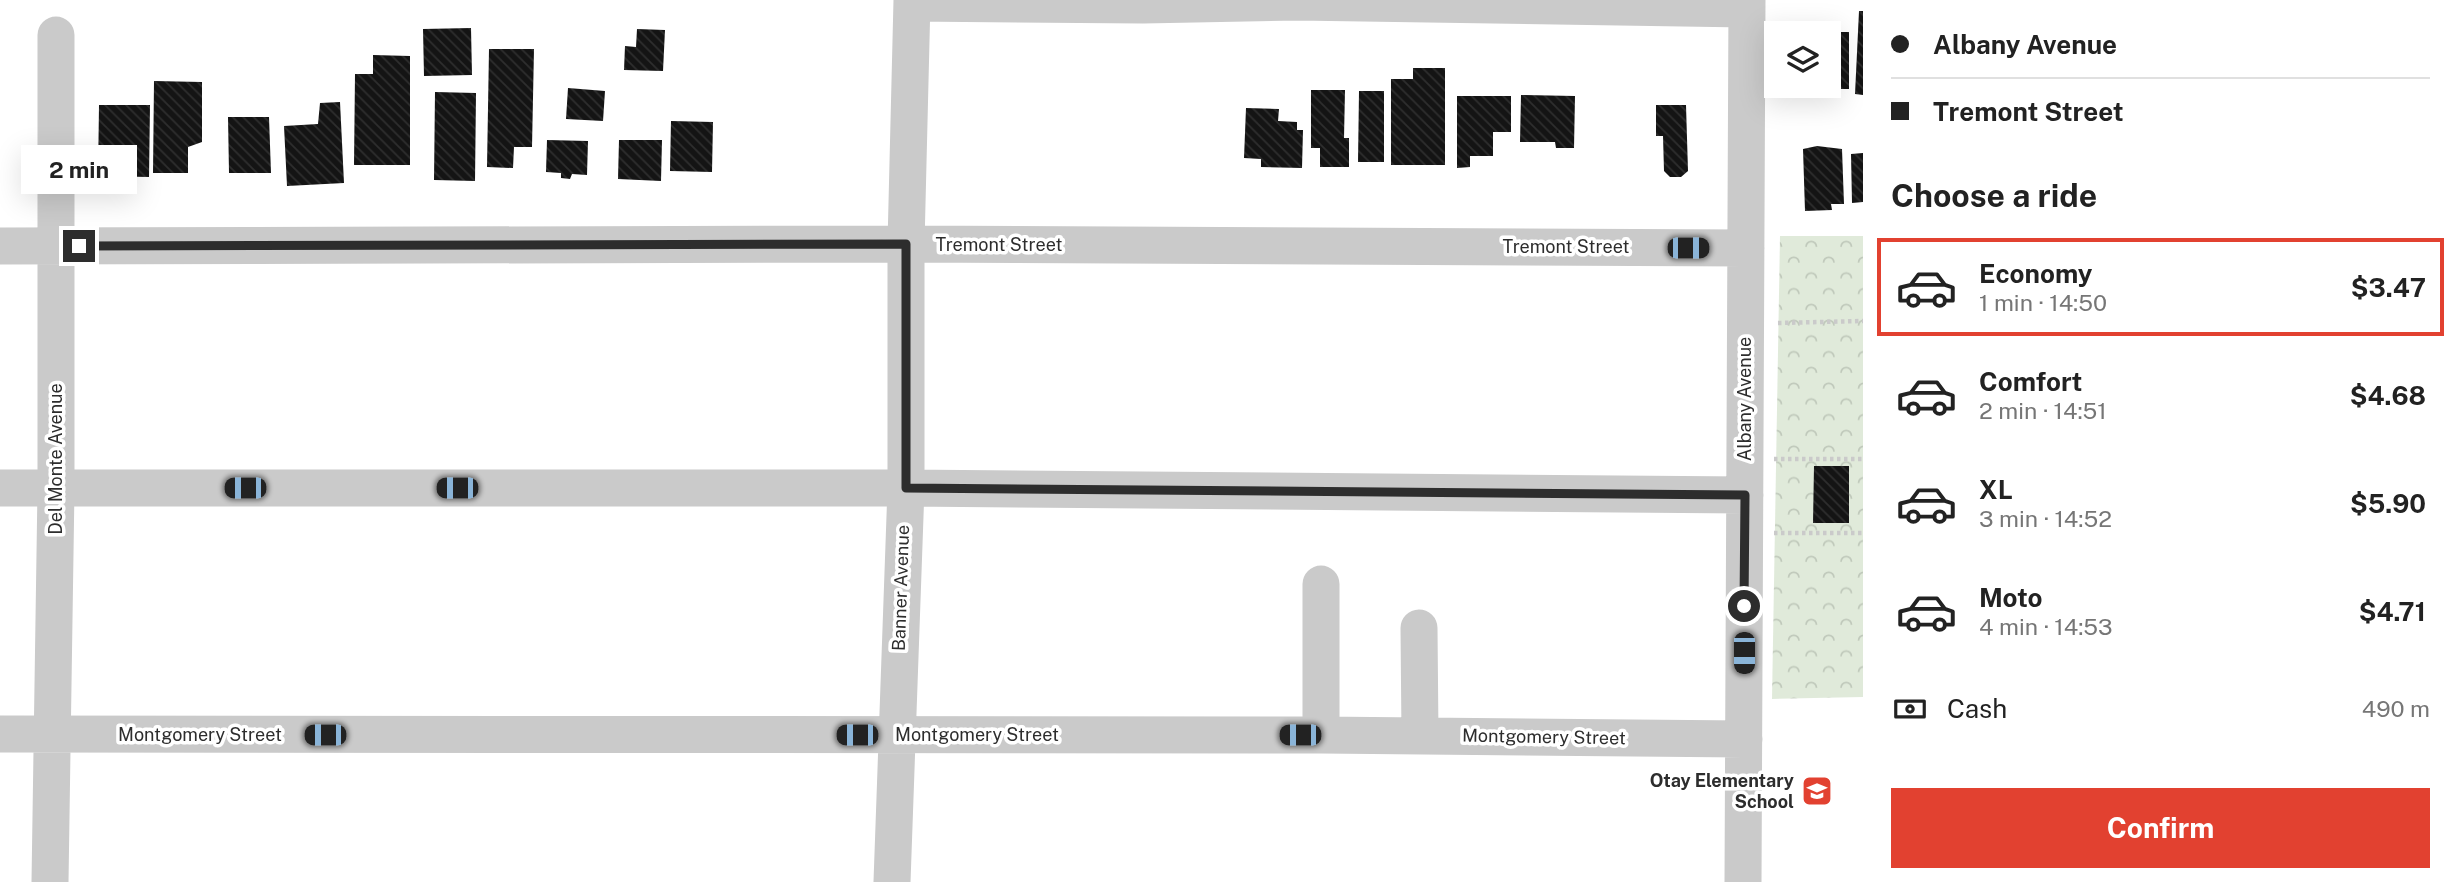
<!DOCTYPE html>
<html lang="en">
<head>
<meta charset="utf-8">
<style>
  body { margin:0; font-family:"Public Sans",sans-serif; background:#f6f6f6; color:#222; height:100vh; display:flex; flex-direction:column; font-size:26px; white-space:nowrap }
  * { box-sizing:border-box; margin:0 }
  p { font-size:23px; color:#767676 }
  .icon { flex:none; width:38px; height:38px; fill:none; stroke:currentColor; stroke-width:2; stroke-linecap:round; stroke-linejoin:round }
  .map { position:relative; flex:1; overflow:hidden }
  .panel { display:flex; flex-direction:column; background:#fff; width:595px }
  .panel>* { flex:none }
  .top-card { display:grid; align-content:center; height:154px; padding:0 28px; background:#fff }
  .fabs { position:absolute; left:1764px; top:21px; display:grid; gap:14px }
  .fabs a { display:grid; place-items:center; width:77px; height:77px; border-radius:0px; background:#fff; box-shadow:0 7px 28px #0002; font-size:35px }
  .end { position:absolute; width:32px; height:32px; margin:-16px; border:9px solid #2d2d2d; background:#fff; box-shadow:0 0 0 4px #fff }
  .from { border-radius:50% }
  .bubble { position:absolute; height:49px; border-radius:0px; background:#fff; box-shadow:0 7px 28px #0002; font-size:23px; font-weight:700; line-height:49px; text-align:center }
  .car { position:absolute; width:21px; height:42px; margin:-21px -10px; border-radius:9px; box-shadow:0 0 5px 2px #0007; background:linear-gradient(#222 24%,#8ab4d8 0 40%,#222 0 76%,#8ab4d8 0 86%,#222 0) }
  .top-card b { display:flex; align-items:center; gap:24px; height:66px; font-size:26px }
  .top-card b+b { border-top:2px solid #e0e0e0 }
  .top-card i { width:18px; height:18px; background:#222 }
  ul { padding:0; list-style:none }
  li { display:flex; align-items:center; gap:21px; height:98px; margin:0 14px 10px; padding:0 14px; border:4px solid transparent; border-radius:0px }
  li div { flex:1 }
  li b { display:block; font-size:26px }
  li em { font-style:normal; font-weight:700 }
  li.active { border-color:#e24130 }
  li>.icon { width:63px; height:63px; stroke-width:1.5 }
  h2 { padding:0 28px; font-size:32px; line-height:84px }
  .pay { display:flex; align-items:center; gap:18px; height:77px; padding:0 28px; font-size:26px }
  .pay p { margin-inline-start:auto }
  .primary-button { display:flex; gap:14px; margin-top:auto; padding:14px 28px }
  .primary-button a { flex:1; height:80px; border-radius:0px; background:#e24130; color:#fff; font-size:28px; font-weight:700; line-height:80px; text-align:center }
  main { display:flex; flex:1; min-height:0 }
  .map>svg:first-child { display:block }
</style>
</head>
<body>
<main>
<div class="map">
<svg width="1863" height="882" viewBox="0 0 1863 882">
  <defs>
    <pattern id="forest-crowns" width="20" height="18" patternUnits="userSpaceOnUse" patternTransform="scale(1.75)"><rect width="20" height="18" fill="#e0eada"/><path d="M2 6a3 3 0 1 1 6 0M12 15a3 3 0 1 1 6 0" fill="none" stroke="#c0c9bb"/></pattern>
    <pattern id="building-back-hatch" width="6" height="6" patternUnits="userSpaceOnUse" patternTransform="scale(1.75)"><rect width="6" height="6" fill="#141414"/><path d="M-1 5l2 2M0 0l6 6M5-1l2 2" fill="none" stroke="#2e2e2e"/></pattern>
  </defs>
  <rect width="100%" height="100%" fill="#fff"/>
  <!-- forest -->
  <path fill="url(#forest-crowns)" d="M1780,236H1863V697L1772,699Z"/>
  <!-- building -->
  <path fill="url(#building-back-hatch)" d="M1859,11H1863V95L1855,94Z
    M471,28L472,75L424,76L423,29Z
    M637,29L665,30L663,71L624,70L625,46L636,47Z
    M1829,32H1849V89H1835V96L1797,97V86H1829Z
    M489,49H534L532,147H514L513,168L487,167Z
    M373,55L410,56V165H354L355,74H373Z
    M1413,68H1445V165H1391V79H1413Z
    M154,81L202,82V142L188,147V173H153Z
    M568,88L605,91L603,121L566,119Z
    M1311,90H1345L1344,138H1349V167H1320V148H1311Z
    M1359,91H1384V162H1358Z
    M435,92L476,93L475,181L434,180Z
    M1521,95L1575,96L1574,148H1556L1555,142H1520Z
    M1457,96H1511V132H1493V156H1470V167L1457,168Z
    M340,102L344,183L287,186L284,126L318,124L320,103Z
    M99,105H150L149,177L98,176Z
    M1656,105H1686L1688,171L1681,177H1670L1664,171L1663,136H1656Z
    M1246,108L1279,109L1278,121L1297,122V130H1303L1302,168L1261,167V159L1244,158Z
    M228,117H269L271,173H229Z
    M671,121L713,122L712,172L670,171Z
    M547,140L588,141L587,175L572,174L570,179L561,178V173L546,172Z
    M619,140H662L661,181L618,179Z
    M1817,146L1842,149L1844,204H1831L1832,210L1805,211L1803,149Z
    M1863,153V202L1852,203L1851,154Z
    M1814,466H1849V523H1813Z"/>
  <g fill="none" stroke-linecap="round" stroke-linejoin="round">
    <!-- path -->
    <path stroke="#cacaca" stroke-width="4.5" stroke-dasharray="3.5 3.5" stroke-linecap="butt" d="M1778,323L1863,321
      M1774,459H1863
      M1774,533H1863"/>
    <!-- minor -->
    <path stroke="#cacaca" stroke-width="37" d="M912,3L1143,5L1297,2L1746,9
      M0,246L906,244L1746,248
      M0,488H906L1745,495
      M1321,584V735
      M1419,628L1420,736
      M0,734L1321,735L1744,739
      M50,882L56,488V35
      M892,882L906,488V244L912,0
      M1743,882L1747,0"/>
  </g>
  <g fill="none" stroke-linecap="round" stroke-linejoin="round">
    <!-- route -->
    <path stroke="#2d2d2d" stroke-width="9" d="M79,246L906,244V488L1745,495L1744,606"/>
  </g>
  <!-- icons -->
  <defs>
    <g id="school-square" transform="scale(1.575)"><rect x="-9" y="-9" width="18" height="18" rx="4" fill="#e24130" stroke="#fff"/><path d="M0-5L7-2L0 1L-7-2ZM-4 1L0 2.5L4 1V4Q0 6-4 4Z" fill="#fff"/></g>
  </defs>
  <g fill-rule="evenodd">
    <use href="#school-square" x="1817" y="791"/>
  </g>
  <g text-anchor="middle" stroke-width="7" stroke-linejoin="round" paint-order="stroke">
    <!-- street labels -->
    <g font-size="18" fill="#2d2d2d" stroke="#fff">
      <text x="999" y="251">Tremont Street</text>
      <text x="1566" y="253">Tremont Street</text>
      <text transform="translate(1745 399) rotate(-90)" y="6">Albany Avenue</text>
      <text transform="translate(56 459) rotate(-90)" y="6">Del Monte Avenue</text>
      <text transform="translate(901 588) rotate(-88)" y="6">Banner Avenue</text>
      <text x="200" y="741">Montgomery Street</text>
      <text x="977" y="741">Montgomery Street</text>
      <text transform="translate(1544 737) rotate(1)" y="6">Montgomery Street</text>
    </g>
    <!-- poi labels -->
    <g font-size="18" font-weight="bold" fill="#2d2d2d" stroke="#fff" text-anchor="end">
      <text x="1794" y="787">Otay Elementary<tspan x="1794" dy="21">School</tspan></text>
    </g>
  </g>
</svg>
<div class="fabs">
<a><svg class="icon" aria-label="layers" viewBox="0 0 24 24"><path d="M12 4l9 5-9 5-9-5zM3 14l9 5 9-5"/></svg></a>
</div>
<i class="end from" style="left:1744px;top:606px"></i>
<i class="end" style="left:79px;top:246px"></i>
<div class="bubble" style="left:21px;top:145px;width:116px">2 min</div>
<i class="car" style="left:1688px;top:248px;rotate:90deg"></i>
<i class="car" style="left:245px;top:488px;rotate:270deg"></i>
<i class="car" style="left:457px;top:488px;rotate:270deg"></i>
<i class="car" style="left:1744px;top:653px;rotate:180deg"></i>
<i class="car" style="left:325px;top:735px;rotate:270deg"></i>
<i class="car" style="left:857px;top:735px;rotate:270deg"></i>
<i class="car" style="left:1300px;top:735px;rotate:270deg"></i>
</div>
<section class="panel">
<div class="top-card">
<b><i class="from"></i>Albany Avenue</b>
<b><i></i>Tremont Street</b>
</div>
<h2>Choose a ride</h2>
<ul>
<li class="active"><svg class="icon" aria-label="car" viewBox="0 0 24 24"><path d="M5 17H2v-5l4-1 3-4h7l3 4 3 1v5h-3M9 17h6M6 11h13"/><circle cx="7" cy="17" r="2"/><circle cx="17" cy="17" r="2"/></svg><div><b>Economy</b><p>1 min · 14:50</p></div><em>$3.47</em></li>
<li><svg class="icon" aria-label="car" viewBox="0 0 24 24"><path d="M5 17H2v-5l4-1 3-4h7l3 4 3 1v5h-3M9 17h6M6 11h13"/><circle cx="7" cy="17" r="2"/><circle cx="17" cy="17" r="2"/></svg><div><b>Comfort</b><p>2 min · 14:51</p></div><em>$4.68</em></li>
<li><svg class="icon" aria-label="car" viewBox="0 0 24 24"><path d="M5 17H2v-5l4-1 3-4h7l3 4 3 1v5h-3M9 17h6M6 11h13"/><circle cx="7" cy="17" r="2"/><circle cx="17" cy="17" r="2"/></svg><div><b>XL</b><p>3 min · 14:52</p></div><em>$5.90</em></li>
<li><svg class="icon" aria-label="car" viewBox="0 0 24 24"><path d="M5 17H2v-5l4-1 3-4h7l3 4 3 1v5h-3M9 17h6M6 11h13"/><circle cx="7" cy="17" r="2"/><circle cx="17" cy="17" r="2"/></svg><div><b>Moto</b><p>4 min · 14:53</p></div><em>$4.71</em></li>
</ul>
<div class="pay"><svg class="icon" aria-label="cash" viewBox="0 0 24 24"><path d="M3 7h18v10H3z"/><circle cx="12" cy="12" r="2"/></svg>Cash<p>490 m</p></div>
<div class="primary-button"><a>Confirm</a></div>
</section>
</main>
</body>
</html>
